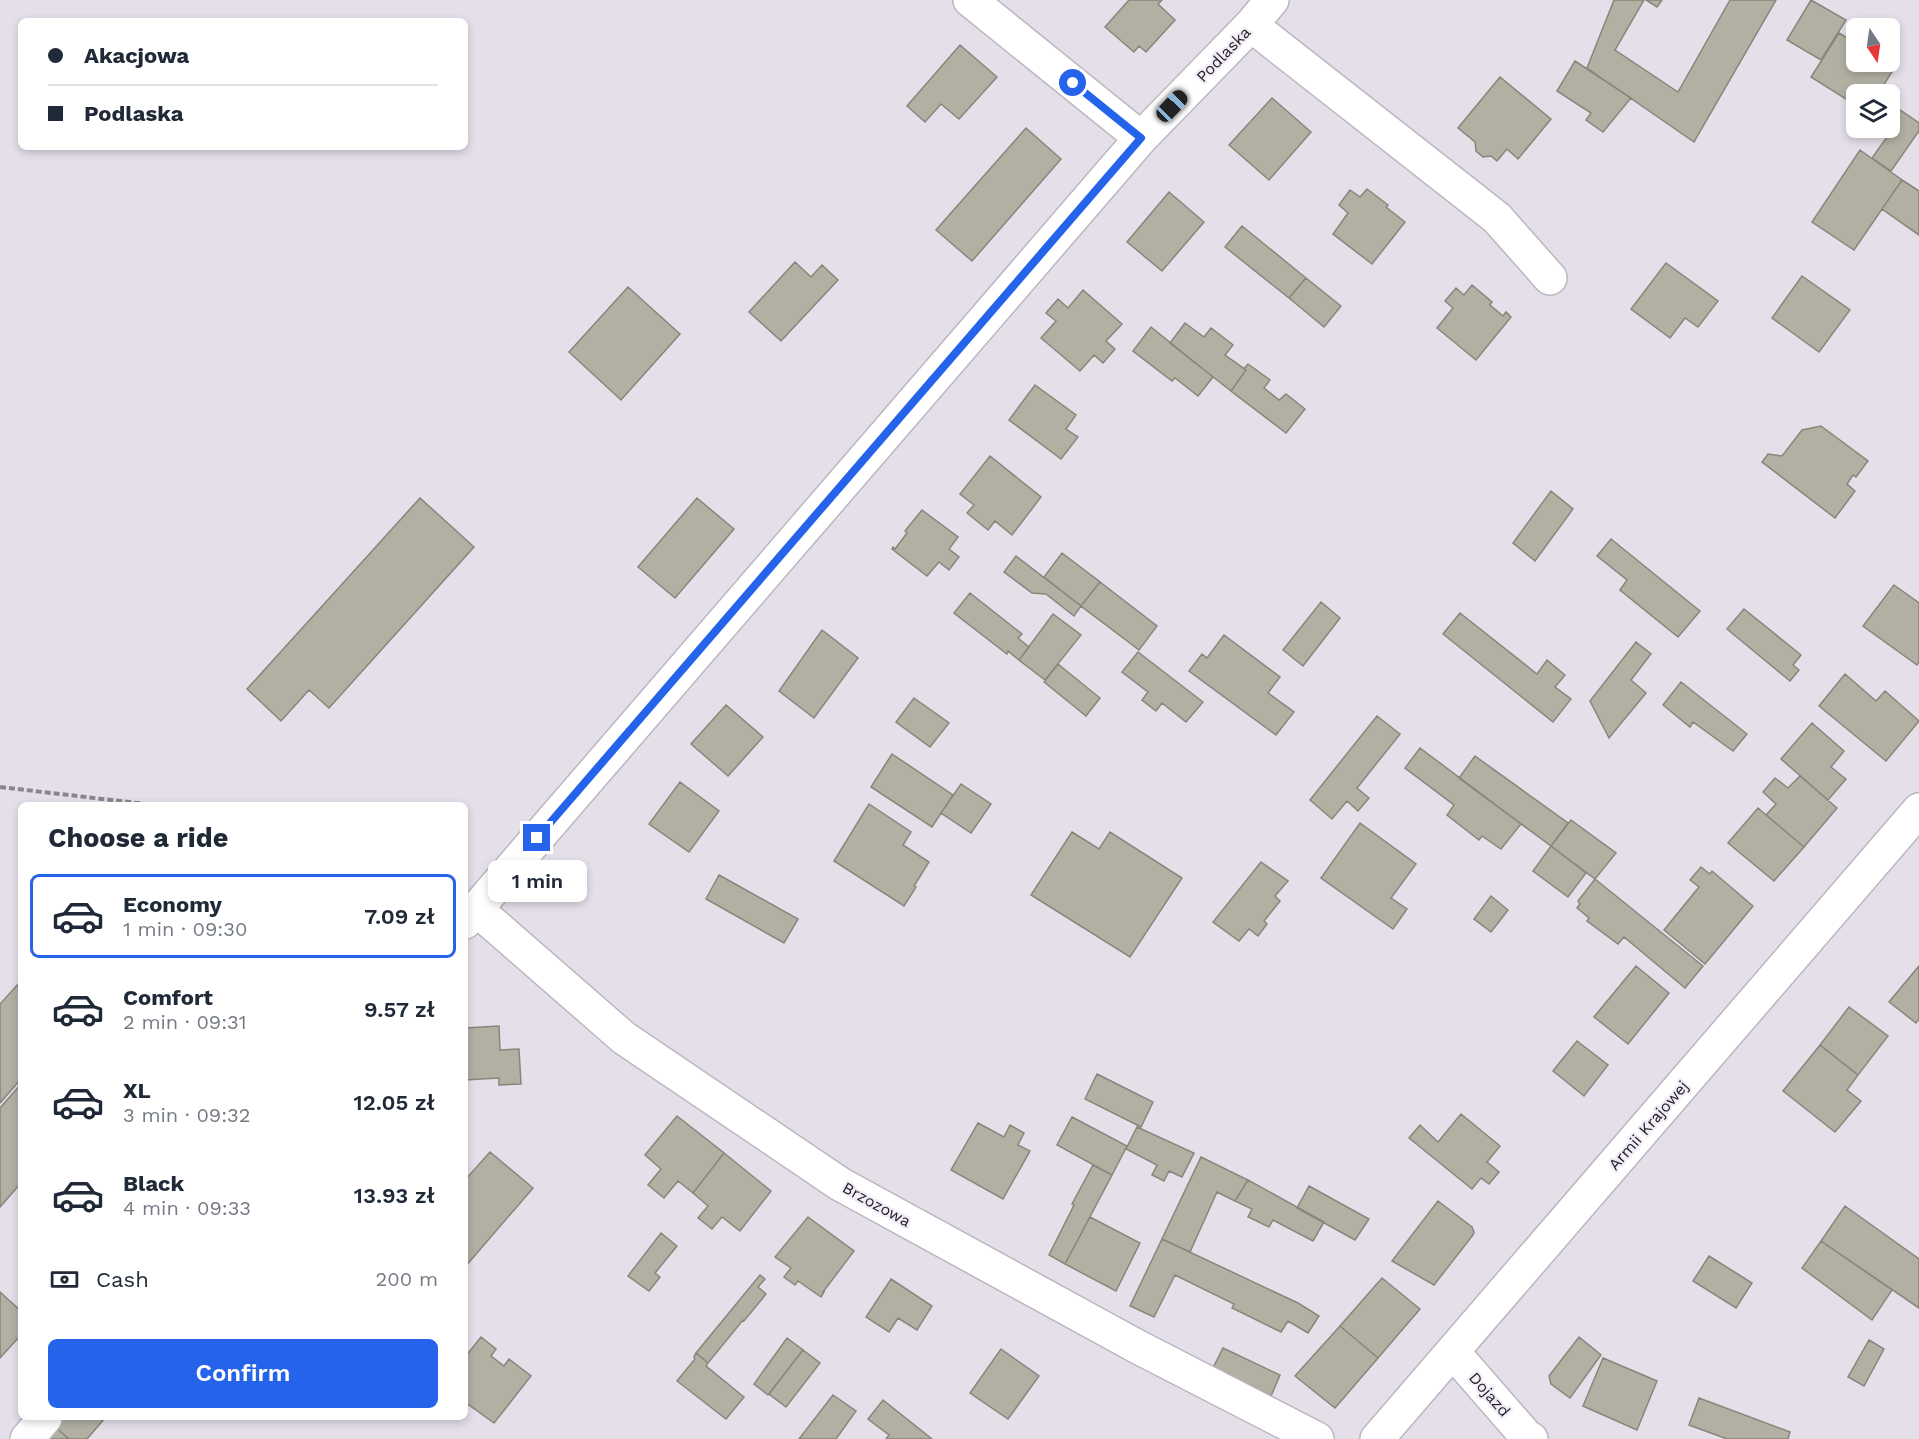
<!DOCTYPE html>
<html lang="en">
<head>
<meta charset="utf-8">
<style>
  body { margin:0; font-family:"Work Sans",sans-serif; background:#f6f6f7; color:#1f2937; height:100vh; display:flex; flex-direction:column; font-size:22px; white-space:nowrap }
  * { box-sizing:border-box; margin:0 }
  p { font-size:20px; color:#747a83 }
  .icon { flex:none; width:33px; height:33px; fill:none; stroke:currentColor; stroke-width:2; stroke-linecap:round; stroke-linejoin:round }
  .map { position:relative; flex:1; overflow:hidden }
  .side { position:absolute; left:18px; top:802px; width:450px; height:618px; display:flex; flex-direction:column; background:#fff; border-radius:9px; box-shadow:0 3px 9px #0003 }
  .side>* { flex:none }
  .banner { position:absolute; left:18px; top:18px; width:450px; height:132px; border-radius:9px; box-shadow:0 3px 9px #0003; display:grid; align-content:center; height:132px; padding:0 30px; background:#fff }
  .needle { width:39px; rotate:167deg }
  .controls { position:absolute; left:1846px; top:18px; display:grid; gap:12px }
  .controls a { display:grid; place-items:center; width:54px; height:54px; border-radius:9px; background:#fff; box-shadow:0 3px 9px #0003; font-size:30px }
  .end { position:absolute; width:27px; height:27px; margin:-14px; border:8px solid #2563eb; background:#fff; box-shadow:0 0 0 3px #fff }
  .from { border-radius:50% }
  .bubble { position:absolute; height:42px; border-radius:9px; background:#fff; box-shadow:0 3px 9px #0003; font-size:20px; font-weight:600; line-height:42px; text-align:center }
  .car { position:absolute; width:18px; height:36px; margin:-18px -9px; border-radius:8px; box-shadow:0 0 4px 2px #0007; background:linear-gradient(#222 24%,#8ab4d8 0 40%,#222 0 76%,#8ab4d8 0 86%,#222 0) }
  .banner b { display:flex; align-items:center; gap:21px; height:57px; font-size:22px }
  .banner b+b { border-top:2px solid #e0e1e3 }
  .banner i { width:15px; height:15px; background:#1f2937 }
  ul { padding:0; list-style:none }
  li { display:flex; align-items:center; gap:18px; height:84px; margin:0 12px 9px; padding:0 18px; border:3px solid transparent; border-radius:9px }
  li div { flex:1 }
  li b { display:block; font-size:22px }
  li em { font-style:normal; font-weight:600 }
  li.current { border-color:#2563eb }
  li>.icon { width:54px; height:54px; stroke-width:1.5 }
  h2 { padding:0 30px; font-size:27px; line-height:72px }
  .pay { display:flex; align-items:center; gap:15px; height:66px; padding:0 30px; font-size:22px }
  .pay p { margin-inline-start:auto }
  .cta { display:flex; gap:12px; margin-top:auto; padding:12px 30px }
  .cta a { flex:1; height:69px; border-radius:9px; background:#2563eb; color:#fff; font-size:24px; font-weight:600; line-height:69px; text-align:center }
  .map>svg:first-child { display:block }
</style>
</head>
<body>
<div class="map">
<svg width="1919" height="1439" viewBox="0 0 1919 1439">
  <rect width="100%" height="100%" fill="#e5dfea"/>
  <!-- building -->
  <path fill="#b2afa3" stroke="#88867b" stroke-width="1.5" d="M1129,0H1162L1158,4L1175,20L1146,52L1139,46L1134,52L1105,27Z
    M1614,0H1644L1615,50L1678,92L1730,0H1776L1694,142L1587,68Z
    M1646,0H1662L1657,7Z
    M1811,0L1846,20L1821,60L1787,40Z
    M1839,33L1857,44V62H1886L1895,67L1878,94H1857V106L1811,77Z
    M960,45L997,77L959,119L941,104L925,122L907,106Z
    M1575,61L1631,98L1603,132L1586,120L1591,113L1557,91Z
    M1500,77L1551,119L1518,159L1507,149L1497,161L1491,156L1483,157L1476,151L1475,142L1458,128Z
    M1272,98L1311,132L1269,180L1229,145Z
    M1890,103L1919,123V131L1891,171L1872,158L1892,130L1888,128H1890Z
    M1026,128L1061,159L972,261L936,230Z
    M1860,150L1902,180L1854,250L1812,222Z
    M1902,180L1919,191V235L1882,209Z
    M1367,189L1388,205L1386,207L1405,222L1372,264L1333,234L1348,213L1339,205L1350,190L1360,197Z
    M1169,192L1204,222L1162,271L1127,242Z
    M1242,226L1306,278L1289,298L1225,247Z
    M795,262L811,277L822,265L838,280L781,341L749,312Z
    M1666,263L1718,301L1698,327L1685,318L1670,338L1631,309Z
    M1802,276L1850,310L1819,352L1772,318Z
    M1306,278L1341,306L1324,327L1289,298Z
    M1472,285L1492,302L1490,305L1503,316L1506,312L1511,317L1476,360L1437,328L1453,308L1445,301L1456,288L1464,295Z
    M628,287L680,334L621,400L569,352Z
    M1083,290L1122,324L1106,341L1115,349L1103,363L1094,355L1080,371L1041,338L1056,321L1046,313L1058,299L1068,308Z
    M1185,323L1204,337L1211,328L1233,345L1225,355L1246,370L1231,391L1170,343Z
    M1151,327L1213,377L1198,396L1175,378L1172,381L1133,351Z
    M1248,364L1270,380L1264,388L1279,400L1286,394L1305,409L1286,433L1231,391L1246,370L1244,369Z
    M1035,385L1076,415L1066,429L1078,437L1061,459L1009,420Z
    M1821,426L1868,461L1856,477L1853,475L1847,484L1855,491L1835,518L1762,462L1768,454L1782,456L1802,430Z
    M990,456L1041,497L1012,535L995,521L988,530L967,513L974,505L960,494Z
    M1551,491L1573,509L1535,561L1513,543Z
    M420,498L474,547L329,708L309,690L281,721L247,689Z
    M697,498L734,529L675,598L638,567Z
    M922,510L958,537L949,549L959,557L949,570L939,562L927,576L892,549L893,547L895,549L907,533L905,531Z
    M1611,539L1700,611L1678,637L1620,590L1627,580L1597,556Z
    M1062,553L1100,582L1081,606L1044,577Z
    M1016,556L1081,606L1074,616L1046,594L1032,593L1004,572Z
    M1100,582L1157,626L1139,650L1081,606Z
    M1894,585L1919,603V662L1917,665L1863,626Z
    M970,593L1022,634L1018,638L1029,647L1019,660L1008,651L1007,654L954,613Z
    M1321,602L1340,618L1303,666L1283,650Z
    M1744,609L1801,655L1793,665L1799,670L1790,681L1727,629Z
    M1460,613L1537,674L1547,660L1565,675L1555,687L1571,699L1553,722L1443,634Z
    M1053,614L1081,635L1045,680L1019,660Z
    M822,630L858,658L814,718L779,691Z
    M1224,635L1280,677L1268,693L1294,712L1276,735L1189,671L1202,654L1207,658Z
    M1636,642L1651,654L1631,680L1646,693L1609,738L1590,701Z
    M1138,652L1203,702L1186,722L1162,703L1156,711L1142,700L1148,692L1122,672Z
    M1058,664L1100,698L1086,716L1044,682Z
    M1845,674L1876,701L1885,691L1919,721L1886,761L1819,706Z
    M1681,682L1747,734L1733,751L1693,722L1690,727L1663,705Z
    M914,698L949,723L930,747L896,722Z
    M726,705L763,737L728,776L691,744Z
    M1377,716L1400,734L1357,788L1369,798L1358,811L1347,801L1332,819L1310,800Z
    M1812,723L1844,751L1831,767L1846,779L1828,800L1781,759Z
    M1420,748L1521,824L1501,849L1482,836L1479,840L1447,815L1454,805L1405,768Z
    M892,754L953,795L932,827L871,787Z
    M1475,756L1568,823L1551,846L1459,778Z
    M1800,776L1837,808L1804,847L1766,815L1776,804L1763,792L1775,778L1788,788Z
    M680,782L719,811L689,852L649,824Z
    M961,784L991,804L971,833L941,813Z
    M869,804L911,832L903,845L929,862L914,886L916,887L904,906L834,861Z
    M1758,808L1804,847L1774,881L1728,843Z
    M1571,820L1616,853L1595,879L1551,846Z
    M1360,823L1416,864L1391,898L1407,909L1393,929L1321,878Z
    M1072,832L1099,849L1110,832L1182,878L1130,957L1031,895Z
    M1551,846L1586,873L1568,897L1533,871Z
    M1261,862L1288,881L1275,896L1280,901L1264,921L1267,924L1258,936L1249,929L1239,941L1213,922Z
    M1701,867L1710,874L1712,871L1753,906L1705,964L1664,930L1699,887L1690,880Z
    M719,875L798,919L784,943L706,899Z
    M1595,879L1703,966L1685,988L1624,937L1618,944L1587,921L1589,918L1577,908L1580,904L1578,901Z
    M1491,896L1508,910L1491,932L1474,919Z
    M1636,966L1669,993L1628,1044L1594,1017Z
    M1919,966V1019L1916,1023L1889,1002Z
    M21,981V1079L0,1103V1004Z
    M1849,1007L1888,1036L1858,1075L1820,1045Z
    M499,1026L500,1050L519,1049L521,1084L499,1085V1078L465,1080V1028Z
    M1577,1041L1608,1065L1584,1096L1553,1071Z
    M1820,1045L1858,1075L1847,1090L1861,1101L1835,1132L1783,1091Z
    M1097,1074L1153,1102L1141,1127L1085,1099Z
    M21,1084V1183L0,1207V1108Z
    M1461,1114L1500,1146L1487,1162L1499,1172L1489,1184L1481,1178L1472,1189L1409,1138L1420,1125L1438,1142Z
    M677,1116L724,1153L693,1193L678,1181L664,1198L648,1185L661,1169L645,1155Z
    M1072,1117L1127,1146L1112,1175L1057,1145Z
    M978,1123L1004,1137L1010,1125L1024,1133L1018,1145L1030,1151L1003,1199L951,1170Z
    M1137,1127L1194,1153L1182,1177L1169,1171L1164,1181L1152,1175L1157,1165L1126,1149Z
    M490,1152L533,1188L465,1267V1180Z
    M724,1153L771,1191L740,1231L722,1217L712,1229L698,1218L708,1206L693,1193Z
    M1201,1157L1248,1180L1235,1201L1217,1192L1190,1252L1162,1239Z
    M1093,1165L1112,1175L1065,1264L1049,1255L1074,1205L1072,1204Z
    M1248,1180L1324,1222L1313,1241L1273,1220L1269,1227L1248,1217L1252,1209L1235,1201Z
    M1309,1186L1369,1219L1355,1240L1297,1208Z
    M1438,1201L1472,1227L1474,1232L1473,1235L1434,1285L1392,1261Z
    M1845,1206L1919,1259V1308L1821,1241Z
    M808,1217L854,1251L823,1292H824L821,1297L798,1281L795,1285L784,1277L791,1268L775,1257Z
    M1090,1217L1140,1243L1116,1291L1065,1264Z
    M661,1233L677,1246L655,1273L660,1277L649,1291L628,1276Z
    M1162,1239L1298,1303L1319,1316L1308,1333L1288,1321L1281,1332L1232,1308L1234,1304L1175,1275L1154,1317L1130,1306Z
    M1821,1241L1892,1290L1872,1320L1802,1268Z
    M1709,1256L1752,1283L1736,1308L1693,1281Z
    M760,1275L765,1279L758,1287L766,1294L744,1321L743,1320L708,1363L696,1353Z
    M1382,1278L1420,1309L1378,1358L1340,1326Z
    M891,1279L932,1306L917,1330L898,1318L889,1332L866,1317Z
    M0,1292L21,1311V1335L0,1358Z
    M1340,1326L1378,1358L1335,1408L1295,1376Z
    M481,1337L496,1349L491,1356L504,1366L509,1359L531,1376L494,1423L465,1402V1357Z
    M1579,1337L1601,1355L1570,1398L1551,1384L1549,1376Z
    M787,1338L803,1350L768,1395L754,1384Z
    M1869,1340L1884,1349L1864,1386L1848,1377Z
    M1223,1348L1280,1375L1271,1396L1213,1368Z
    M1001,1349L1039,1376L1008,1419L970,1393Z
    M803,1350L820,1363L786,1407L769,1394Z
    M696,1353L708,1363L706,1366L744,1397L726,1419L677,1381L695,1359L694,1357Z
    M1603,1358L1657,1381L1637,1430L1583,1406Z
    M833,1395L856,1411L836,1439H799Z
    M1699,1398L1790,1432L1788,1439H1727L1689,1425Z
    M883,1400L932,1439H886L889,1435L868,1419Z
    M48,1418H105L87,1439H69L46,1419Z
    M46,1419L69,1439H29Z"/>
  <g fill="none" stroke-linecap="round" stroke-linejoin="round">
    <!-- minor casing -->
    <g stroke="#bcb6c1" stroke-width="36">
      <path id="minor" d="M970,0L1141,138
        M1251,25L1497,218L1550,278
        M476,909L624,1038L840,1184L1138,1347L1317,1439
        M465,922L1141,138L1251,25L1272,0
        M1453,1352L1527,1437L1531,1439
        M27,1439L45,1418
        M1377,1439L1919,810"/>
    </g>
    <!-- path -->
    <path stroke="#8a858d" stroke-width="4" stroke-dasharray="6 3" stroke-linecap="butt" d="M0,787L163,806"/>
    <!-- minor -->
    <use href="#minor" stroke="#fff" stroke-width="33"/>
  </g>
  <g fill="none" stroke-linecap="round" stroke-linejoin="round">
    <!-- route -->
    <path stroke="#2563eb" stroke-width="8" d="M537,838L1141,138L1073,83"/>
  </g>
  <g text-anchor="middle" stroke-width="4.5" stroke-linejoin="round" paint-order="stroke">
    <!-- street labels -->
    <g font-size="16" fill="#201e22" stroke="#f2ecf8">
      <text transform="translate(1223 54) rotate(-46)" y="6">Podlaska</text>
      <text transform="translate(1648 1125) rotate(-49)" y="6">Armii Krajowej</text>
      <text transform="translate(877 1204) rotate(29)" y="6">Brzozowa</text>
      <text transform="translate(1490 1394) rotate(49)" y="6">Dojazd</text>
    </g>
  </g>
</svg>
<div class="controls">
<a><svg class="needle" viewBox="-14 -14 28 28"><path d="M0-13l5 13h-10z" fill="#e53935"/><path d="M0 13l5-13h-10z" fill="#747a83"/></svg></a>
<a><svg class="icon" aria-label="layers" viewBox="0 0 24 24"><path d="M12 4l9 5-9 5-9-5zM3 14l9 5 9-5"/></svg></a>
</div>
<i class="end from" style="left:1073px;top:83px"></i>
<i class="end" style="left:537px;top:838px"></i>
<div class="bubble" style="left:488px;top:860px;width:99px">1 min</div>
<i class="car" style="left:1172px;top:106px;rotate:44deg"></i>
<div class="banner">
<b><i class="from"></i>Akacjowa</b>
<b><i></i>Podlaska</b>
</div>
<section class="side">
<h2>Choose a ride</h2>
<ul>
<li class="current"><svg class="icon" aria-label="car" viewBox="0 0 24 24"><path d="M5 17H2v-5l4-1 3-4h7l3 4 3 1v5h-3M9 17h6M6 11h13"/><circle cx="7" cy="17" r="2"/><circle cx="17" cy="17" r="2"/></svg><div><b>Economy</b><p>1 min · 09:30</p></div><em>7.09 zł</em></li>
<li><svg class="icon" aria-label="car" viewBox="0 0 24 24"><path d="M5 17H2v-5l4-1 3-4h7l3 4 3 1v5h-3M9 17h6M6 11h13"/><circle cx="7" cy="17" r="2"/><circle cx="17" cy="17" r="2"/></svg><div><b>Comfort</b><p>2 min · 09:31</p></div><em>9.57 zł</em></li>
<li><svg class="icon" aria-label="car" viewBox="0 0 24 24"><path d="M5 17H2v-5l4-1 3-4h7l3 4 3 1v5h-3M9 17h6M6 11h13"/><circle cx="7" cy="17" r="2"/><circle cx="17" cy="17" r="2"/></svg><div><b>XL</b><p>3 min · 09:32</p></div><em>12.05 zł</em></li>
<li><svg class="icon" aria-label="car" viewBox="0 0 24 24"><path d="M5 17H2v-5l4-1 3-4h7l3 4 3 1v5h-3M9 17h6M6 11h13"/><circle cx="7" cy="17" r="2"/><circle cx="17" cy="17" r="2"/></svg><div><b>Black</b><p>4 min · 09:33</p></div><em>13.93 zł</em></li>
</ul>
<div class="pay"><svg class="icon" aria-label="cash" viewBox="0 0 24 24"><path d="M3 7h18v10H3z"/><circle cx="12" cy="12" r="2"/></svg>Cash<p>200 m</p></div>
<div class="cta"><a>Confirm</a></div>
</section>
</div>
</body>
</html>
